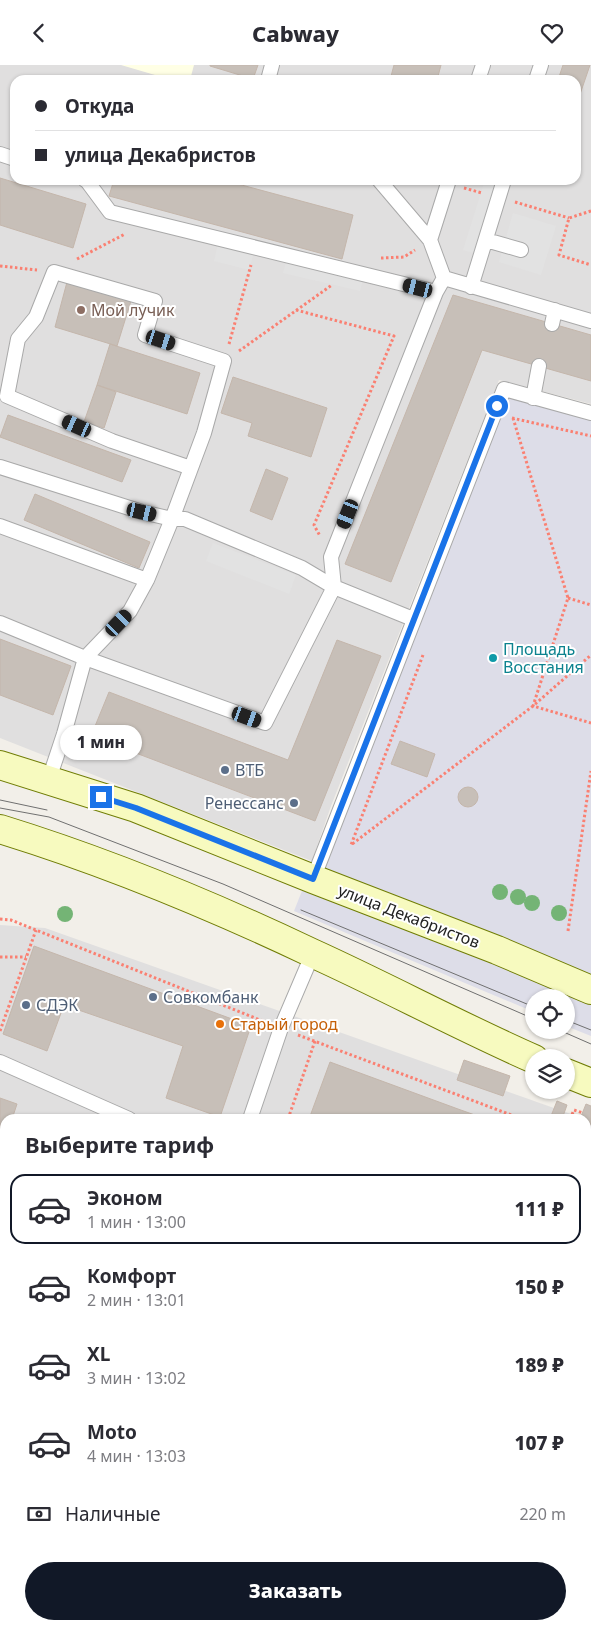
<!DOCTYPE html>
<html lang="ru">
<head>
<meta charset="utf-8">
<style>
  body { margin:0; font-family:"Noto Sans",sans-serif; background:#f7f7f7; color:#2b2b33; height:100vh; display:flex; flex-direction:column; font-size:19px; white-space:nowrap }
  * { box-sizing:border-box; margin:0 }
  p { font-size:16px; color:#7c7c81 }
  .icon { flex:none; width:28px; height:28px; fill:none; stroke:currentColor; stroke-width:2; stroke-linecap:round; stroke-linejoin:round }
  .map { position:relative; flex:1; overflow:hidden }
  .sheet { position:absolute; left:0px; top:1049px; width:591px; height:516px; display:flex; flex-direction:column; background:#fff; border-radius:15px 15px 0 0; box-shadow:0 1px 4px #0004 }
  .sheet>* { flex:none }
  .hud { position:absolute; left:10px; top:10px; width:571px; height:110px; border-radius:15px; box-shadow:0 1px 4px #0004; display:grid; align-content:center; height:110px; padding:0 25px; background:#fff }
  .buttons { position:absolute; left:525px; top:924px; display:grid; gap:10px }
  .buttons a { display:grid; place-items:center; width:50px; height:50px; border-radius:50%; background:#fff; box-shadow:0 1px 4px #0004; font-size:25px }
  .end { position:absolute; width:22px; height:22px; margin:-11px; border:6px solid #1a73e8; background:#fff; box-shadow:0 0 0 2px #fff }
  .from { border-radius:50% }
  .bubble { position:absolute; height:35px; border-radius:18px; background:#fff; box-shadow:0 1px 4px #0004; font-size:16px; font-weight:800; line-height:35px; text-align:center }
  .car { position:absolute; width:15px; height:30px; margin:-15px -8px; border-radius:6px; box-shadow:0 0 4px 1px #0007; background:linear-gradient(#222 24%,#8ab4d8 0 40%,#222 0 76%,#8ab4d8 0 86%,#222 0) }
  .hud b { display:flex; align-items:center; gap:18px; height:48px; font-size:19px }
  .hud b+b { border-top:1px solid #e1e1e2 }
  .hud i { width:12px; height:12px; background:#2b2b33 }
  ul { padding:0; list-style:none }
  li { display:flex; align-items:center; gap:15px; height:70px; margin:0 10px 8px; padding:0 15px; border:2px solid transparent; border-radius:15px }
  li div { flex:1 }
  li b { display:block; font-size:19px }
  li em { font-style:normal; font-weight:800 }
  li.selected { border-color:#111827 }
  li>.icon { width:45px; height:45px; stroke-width:1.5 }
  h2 { padding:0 25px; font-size:22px; line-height:60px }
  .pay { display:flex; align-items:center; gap:12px; height:55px; padding:0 25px; font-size:19px }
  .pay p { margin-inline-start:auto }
  .action { display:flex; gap:10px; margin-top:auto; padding:10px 25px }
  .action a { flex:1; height:58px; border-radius:30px; background:#111827; color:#fff; font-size:20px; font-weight:800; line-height:58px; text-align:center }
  header { display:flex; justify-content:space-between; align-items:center; height:65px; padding:0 25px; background:#fff; font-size:22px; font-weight:800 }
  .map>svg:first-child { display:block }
</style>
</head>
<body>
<header><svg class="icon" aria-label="back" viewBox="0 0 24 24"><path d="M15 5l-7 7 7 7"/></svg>Cabway<svg class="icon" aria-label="heart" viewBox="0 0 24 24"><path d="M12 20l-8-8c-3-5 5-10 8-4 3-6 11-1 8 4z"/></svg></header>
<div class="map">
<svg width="591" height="1564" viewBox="0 0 591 1564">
  <rect width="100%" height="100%" fill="#f2efe9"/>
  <!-- residential -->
  <path fill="#e0dfdf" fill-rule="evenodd" d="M0,0H591V339L499,315L331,741L312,796L0,673ZM15,15H576V115H15Z
    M0,860L45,863L585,1054H5V1560H474L473,1564H0Z
    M586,1054L591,1056V1213L586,1227Z
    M591,1496V1564H569L571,1560H586V1511Z"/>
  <!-- education -->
  <path fill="#ffffe5" d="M121,0H194L190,15H172Z
    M4,1066L5,1067V1397L0,1393V1076L5,1077Z"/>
  <!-- parking -->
  <path fill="#e2e2e2" d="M485,115H504L481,190L463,185Z
    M513,148L556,161L541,210L499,197Z
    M219,174L255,183L249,205L214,196Z
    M288,191L364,209L360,226L283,208Z
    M213,478L296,510L289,529L206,496Z"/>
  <!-- plaza -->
  <path fill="#dddde8" d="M503,320L591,340V971L566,961V932H534V947L294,846Z"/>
  <!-- building -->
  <path fill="#c7bfb8" stroke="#c4b6ab" d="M210,0H258L253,14L210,1Z
    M394,0H441L437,15H390Z
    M563,0H590L576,41V15H558Z
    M0,113L86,139L73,183L0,160Z
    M114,115H223L353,150L342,194L109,131Z
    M67,217L131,236L117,281L55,262Z
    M453,230L591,270V316L482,285L391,517L345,499Z
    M110,279L200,308L187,349L97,320Z
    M233,312L327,343L311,392L248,371L252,358L221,348Z
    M97,320L116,327L104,363L84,357Z
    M8,350L131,395L122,417L0,372Z
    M266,404L288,413L272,455L250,446Z
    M35,429L150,477L139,503L24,455Z
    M0,574L71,601L53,650L0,630Z
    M337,575L381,591L315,756L91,671L109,627L288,695Z
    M400,676L435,689L427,712L391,699Z
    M458 732a10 10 0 1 1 20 0a10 10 0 1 1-20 0Z
    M34,881L251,961L220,1052L166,1033L183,981L64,940L47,986L3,969Z
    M464,995L510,1011L503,1031L457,1015Z
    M330,997L458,1044L486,1054H309Z
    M0,1033L17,1039L12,1054H5V1066L0,1064Z
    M557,1036L567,1040L562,1054L551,1051Z
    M586,1039L591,1041V1060L586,1058V1054H580Z
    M586,1090L591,1092V1117L586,1130Z
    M0,1271L5,1273V1335L0,1333Z
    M0,1422L5,1442V1468L0,1469Z
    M28,1560H171L172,1564H11Z
    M393,1560H448L447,1564H392Z"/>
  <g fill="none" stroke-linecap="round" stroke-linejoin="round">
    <!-- service casing -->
    <g stroke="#a9a9a9" stroke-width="16">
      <path id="service" d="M268,15L272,0
        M478,15L483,0
        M536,15L541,0
        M0,89L15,94
        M85,115L87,116L110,147L436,227
        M379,115L430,175L444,213
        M430,175L449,115
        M486,175L521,185
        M471,222L504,115
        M552,259L555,245
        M533,333L539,301
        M0,402L142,447L172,454L204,368L224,296L145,270L155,236L54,207L36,252L18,274L7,331L112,376L191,403
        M0,461L147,515
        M0,558L85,593L265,658L334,522L331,492L436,227L444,213L591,256
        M49,714L64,669L85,593L130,546L147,515L172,454H185L302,503L334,522L413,554
        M313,814L504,324L591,348
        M0,997L129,1054
        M250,1054L281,963L313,888
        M0,1416L4,1415
        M193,1560V1564
        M381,1564L382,1560"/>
    </g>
    <!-- secondary casing -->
    <g stroke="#707d05" stroke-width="30">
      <path id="secondary" d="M0,700L136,743L313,814L497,885L591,925
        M0,764C107,797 211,840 312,888C387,922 459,961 534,994
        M566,1008L591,1018"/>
    </g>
    <!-- primary casing -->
    <g stroke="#a06b00" stroke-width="30">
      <path id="primary" d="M586,1305L591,1291
        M586,1430L591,1415
        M499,1564L501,1560
        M543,1564L544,1560"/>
    </g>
    <!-- path -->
    <path stroke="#fa8072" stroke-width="3" stroke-dasharray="2.5 2.5" stroke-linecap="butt" d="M127,14L130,15
      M464,123L482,128
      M515,137L569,153
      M591,146L569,153L559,190L591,200
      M381,193L404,192L415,185
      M77,194L125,169
      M0,201L37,205
      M296,245L394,271L314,460L320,471
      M229,279L251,200
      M239,286L332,220
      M512,353L591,371
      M513,353L568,533L533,641L591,658
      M568,533L591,540
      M423,590L351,780L533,641L591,590
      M0,854L11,855L265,957
      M568,866L591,706
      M0,892H26
      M0,966L36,865
      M298,970L522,1054
      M288,1054L315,976
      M570,1054L574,1045L583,1048
      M0,1540L5,1538"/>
    <!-- service -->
    <use href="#service" stroke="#fff" stroke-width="14"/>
    <!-- secondary -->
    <use href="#secondary" stroke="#f7fabf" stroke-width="28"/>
    <!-- primary -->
    <use href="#primary" stroke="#fcd6a4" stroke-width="28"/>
    <!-- tram -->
    <path stroke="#707070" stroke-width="1" d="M0,735L47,745
      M0,743L49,752L223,819L534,954
      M301,845L534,942
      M566,955L591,965
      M559,965L591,979"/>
  </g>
  <!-- trees -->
  <g fill="#74b475">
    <circle cx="500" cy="827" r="8"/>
    <circle cx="518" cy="832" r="8"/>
    <circle cx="532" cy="838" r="8"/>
    <circle cx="559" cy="848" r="8"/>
    <circle cx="65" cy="849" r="8"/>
  </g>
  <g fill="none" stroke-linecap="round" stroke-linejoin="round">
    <!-- route -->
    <path stroke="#1a73e8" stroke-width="6" d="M101,732L136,743L313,814L497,341"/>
  </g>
  <!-- markers -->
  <circle fill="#8d6e63" stroke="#fff" stroke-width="2" cx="81" cy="245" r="5"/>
  <circle fill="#0f9aa8" stroke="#fff" stroke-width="2" cx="493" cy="593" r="5"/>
  <g fill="#5c6f8a" stroke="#fff" stroke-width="2">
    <circle cx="225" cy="705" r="5"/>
    <circle cx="294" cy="738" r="5"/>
    <circle cx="153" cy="932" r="5"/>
    <circle cx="26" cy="940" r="5"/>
  </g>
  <circle fill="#e8710a" stroke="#fff" stroke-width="2" cx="220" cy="959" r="5"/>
  <g text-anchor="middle" stroke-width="4" stroke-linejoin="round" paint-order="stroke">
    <!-- education labels -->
    <g font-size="16" fill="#785e54" stroke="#fff" text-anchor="start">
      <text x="91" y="251">Мой лучик</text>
    </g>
    <!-- culture labels -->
    <g font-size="16" fill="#0d838f" stroke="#fff" text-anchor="start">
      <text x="503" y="590">Площадь<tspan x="503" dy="18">Восстания</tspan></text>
    </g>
    <!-- service labels -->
    <g font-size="16" fill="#4e5e75" stroke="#fff" text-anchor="start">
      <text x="235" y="711">ВТБ</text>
      <text x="284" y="744" text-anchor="end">Ренессанс</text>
      <text x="163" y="938">Совкомбанк</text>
      <text x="36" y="946">СДЭК</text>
    </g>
    <!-- street labels -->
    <g font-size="16" fill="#222" stroke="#fff">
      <text transform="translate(409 851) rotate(21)" y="6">улица Декабристов</text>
    </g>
    <!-- food labels -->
    <g font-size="16" fill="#c56008" stroke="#fff" text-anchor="start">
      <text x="230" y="965">Старый город</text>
    </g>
  </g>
</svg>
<div class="buttons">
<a><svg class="icon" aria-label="locate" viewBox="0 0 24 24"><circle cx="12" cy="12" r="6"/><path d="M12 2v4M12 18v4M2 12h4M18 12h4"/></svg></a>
<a><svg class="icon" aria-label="layers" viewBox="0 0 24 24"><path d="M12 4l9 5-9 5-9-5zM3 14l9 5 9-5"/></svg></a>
</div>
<i class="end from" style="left:497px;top:341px"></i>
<i class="end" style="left:101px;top:732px"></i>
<div class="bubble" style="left:60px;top:660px;width:82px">1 мин</div>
<i class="car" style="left:418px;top:223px;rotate:284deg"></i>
<i class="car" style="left:161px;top:275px;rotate:108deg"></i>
<i class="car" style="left:77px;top:361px;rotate:294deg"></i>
<i class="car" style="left:142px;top:447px;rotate:103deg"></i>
<i class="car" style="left:348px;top:449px;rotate:202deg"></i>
<i class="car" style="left:119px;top:558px;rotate:44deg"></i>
<i class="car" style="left:247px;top:652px;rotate:110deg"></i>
<div class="hud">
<b><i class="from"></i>Откуда</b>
<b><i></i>улица Декабристов</b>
</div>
<section class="sheet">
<h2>Выберите тариф</h2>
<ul>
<li class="selected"><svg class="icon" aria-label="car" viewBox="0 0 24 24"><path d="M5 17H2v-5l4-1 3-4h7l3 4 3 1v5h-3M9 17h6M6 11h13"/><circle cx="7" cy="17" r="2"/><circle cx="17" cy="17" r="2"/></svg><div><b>Эконом</b><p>1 мин · 13:00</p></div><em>111 ₽</em></li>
<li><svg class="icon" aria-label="car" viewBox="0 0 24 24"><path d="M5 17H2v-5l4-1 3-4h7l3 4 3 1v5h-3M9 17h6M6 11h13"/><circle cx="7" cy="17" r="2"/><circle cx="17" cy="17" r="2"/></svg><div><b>Комфорт</b><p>2 мин · 13:01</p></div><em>150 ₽</em></li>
<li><svg class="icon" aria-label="car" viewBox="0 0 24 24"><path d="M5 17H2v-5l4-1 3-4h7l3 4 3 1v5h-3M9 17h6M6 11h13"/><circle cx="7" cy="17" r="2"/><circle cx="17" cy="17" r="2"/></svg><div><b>XL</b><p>3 мин · 13:02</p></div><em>189 ₽</em></li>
<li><svg class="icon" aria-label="car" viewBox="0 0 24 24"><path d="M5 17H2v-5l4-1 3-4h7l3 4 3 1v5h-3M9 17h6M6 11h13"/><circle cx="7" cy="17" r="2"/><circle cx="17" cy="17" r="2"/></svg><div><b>Moto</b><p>4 мин · 13:03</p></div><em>107 ₽</em></li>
</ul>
<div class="pay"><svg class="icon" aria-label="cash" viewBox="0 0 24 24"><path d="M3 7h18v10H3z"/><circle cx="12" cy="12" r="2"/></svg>Наличные<p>220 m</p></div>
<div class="action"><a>Заказать</a></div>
</section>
</div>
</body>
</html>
